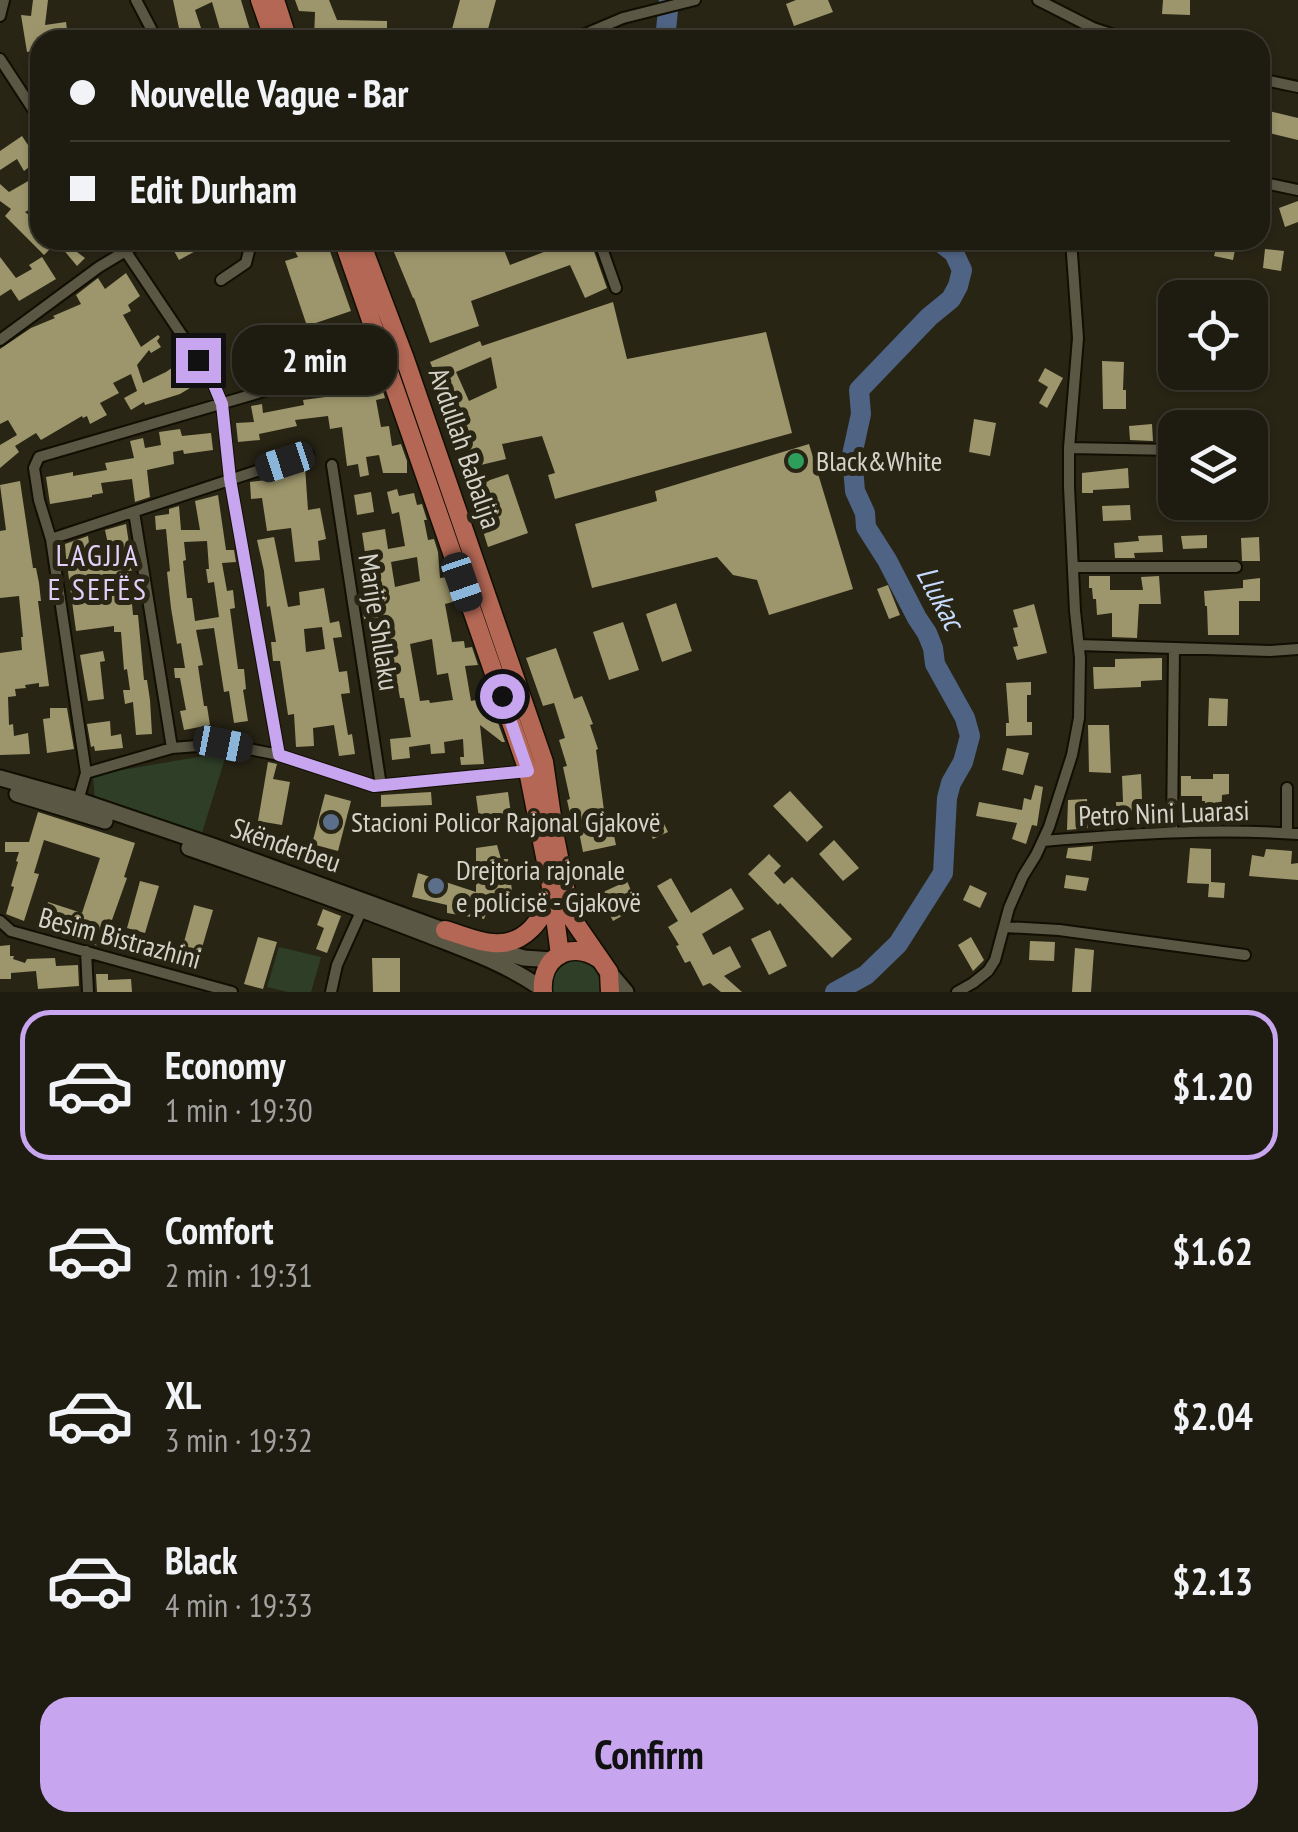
<!DOCTYPE html>
<html lang="en">
<head>
<meta charset="utf-8">
<style>
  body { margin:0; font-family:"PT Sans Narrow",sans-serif; background:#262519; color:#f1f3f6; height:100vh; display:flex; flex-direction:column; font-size:38px; white-space:nowrap }
  * { box-sizing:border-box; margin:0 }
  p { font-size:32px; color:#a1a19f }
  .icon { flex:none; width:55px; height:55px; fill:none; stroke:currentColor; stroke-width:2; stroke-linecap:round; stroke-linejoin:round }
  .map { position:relative; height:992px; overflow:hidden }
  .details { display:flex; flex-direction:column; background:#1e1c10; flex:1 }
  .details>* { flex:none }
  .hud { position:absolute; left:30px; top:30px; width:1240px; height:220px; border-radius:30px; box-shadow:0 2px 8px #0004,0 0 0 2px #3c3a30; display:grid; align-content:center; height:220px; padding:0 40px; background:#1e1c10 }
  .buttons { position:absolute; left:1158px; top:280px; display:grid; gap:20px }
  .buttons a { display:grid; place-items:center; width:110px; height:110px; border-radius:20px; background:#1e1c10; box-shadow:0 2px 8px #0004,0 0 0 2px #3c3a30; font-size:50px }
  .end { position:absolute; width:45px; height:45px; margin:-22px; border:12px solid #c7a6ef; background:#111; box-shadow:0 0 0 5px #111 }
  .from { border-radius:50% }
  .bubble { position:absolute; height:70px; border-radius:30px; background:#1e1c10; box-shadow:0 2px 8px #0004,0 0 0 2px #3c3a30; font-size:32px; font-weight:700; line-height:70px; text-align:center }
  .car { position:absolute; width:30px; height:60px; margin:-30px -15px; border-radius:12px; box-shadow:0 0 8px 2px #0007; background:linear-gradient(#222 24%,#8ab4d8 0 40%,#222 0 76%,#8ab4d8 0 86%,#222 0) }
  .hud b { display:flex; align-items:center; gap:35px; height:95px; font-size:38px }
  .hud b+b { border-top:2px solid #3c3a30 }
  .hud i { width:25px; height:25px; background:#f1f3f6 }
  ul { padding:18px 0 0; list-style:none }
  li { display:flex; align-items:center; gap:30px; height:150px; margin:0 20px 15px; padding:0 20px; border:5px solid transparent; border-radius:30px }
  li div { flex:1 }
  li b { display:block; font-size:38px }
  li em { font-style:normal; font-weight:700 }
  li.current { border-color:#c7a6ef }
  li>.icon { width:90px; height:90px; stroke-width:1.5 }
  .primary-button { display:flex; gap:20px; margin-top:auto; padding:20px 40px }
  .primary-button a { flex:1; height:115px; border-radius:30px; background:#c7a6ef; color:#111; font-size:40px; font-weight:700; line-height:115px; text-align:center }
  .map>svg:first-child { display:block }
</style>
</head>
<body>
<div class="map">
<svg width="1298" height="992" viewBox="0 0 1298 992">
  <rect width="100%" height="100%" fill="#282515"/>
  <!-- green -->
  <path fill="#2f3f27" d="M227,752L201,836L95,801L93,775Z
    M279,947L321,957L311,992H288L267,987Z
    M573,961C592,961 602,973 600,992H553C551,976 557,966 573,961Z"/>
  <g fill="none" stroke-linecap="round" stroke-linejoin="round">
    <!-- river -->
    <path stroke="#4f6384" stroke-width="20" d="M665,40L669,0
      M835,992L866,975L898,944L943,873L947,798L951,783L963,762L970,736L965,718L935,664L933,648L927,633L917,618L887,560L866,527L865,513L855,491L852,455L861,414L859,390L929,317L951,299L958,286L962,270L954,253L940,242L931,240"/>
  </g>
  <!-- building -->
  <path fill="#9d966c" fill-rule="evenodd" d="M33,0H48L45,25L66,22L68,37L40,40V50L27,52L21,15L31,16Z
    M173,0H241L253,40H223L212,2L195,10L205,40H188L186,31L180,33Z
    M295,0H329L337,20L387,21V40H314L315,12L299,11Z
    M460,0H496L485,40H449Z
    M796,0H828L833,12L794,26L786,4Z
    M1163,0H1190V15L1162,14Z
    M1260,109L1298,118V140L1260,131Z
    M22,136L38,160L24,171L17,159L0,170V151Z
    M30,180L34,187L40,184V204L25,212L40,224V240H61L85,258L77,266L57,242L44,255L5,216L11,209L0,201V184L9,192Z
    M1298,201V222L1285,227L1279,208Z
    M168,240H216L179,260Z
    M289,240H326L351,311L307,326L285,261L298,257Z
    M389,240H500L510,265L575,240H590L607,288L585,298L570,265L471,301L479,326L430,343L414,298H413Z
    M1194,240H1237L1233,260L1214,256L1216,249L1194,246Z
    M1265,249L1284,251L1281,271L1263,268Z
    M0,257L16,278L32,269L29,265L42,257L56,279L19,301L11,289L0,296Z
    M126,273L140,296L128,305L131,311L123,315L141,347L158,335L160,337L157,341L161,347L151,353L149,350L137,365L143,383L166,372L186,358L200,382L180,394L145,405L144,402L131,410L124,398L137,391L131,374L113,383L119,393L100,403L107,415L90,424L87,416L83,418L82,416L41,440L36,433L15,446L19,452L0,468V445L17,435L8,420L0,424V349L31,328L55,318L53,316L81,304L76,295L98,278L105,289Z
    M613,302L627,359L766,332L792,433L555,499L548,475L555,473L542,436L502,444L506,459L464,469L452,431L447,432L442,414L451,410L430,362L480,341L482,346ZM491,357L497,388L469,401L456,372Z
    M1102,361L1124,362L1123,390H1126V409H1103Z
    M1045,368L1063,378L1047,408L1039,403L1048,387L1038,381Z
    M362,385L364,394L382,388L385,398L376,400L381,427L389,426L392,446L401,444L407,461V473H383L379,455L366,457L369,475L360,477L358,464L347,466L342,427L330,429L328,416L295,420L297,426L259,434L260,440L238,442L236,423L254,422L251,406L262,404L263,413L304,405L303,400L341,395L340,389Z
    M974,419L996,423L990,456L969,452Z
    M1152,424L1153,441L1130,440L1129,426Z
    M180,429L182,436L211,433L213,450L184,454L183,450L173,452L174,464L147,470L150,497L135,502L132,479L101,483L103,493L92,495V497L50,504L46,477L73,472V476L107,470L105,463L134,458L130,441L143,438L145,448L161,445L159,432Z
    M809,444L853,589L769,615L757,580L733,575L717,557L592,588L575,524L657,501L655,491Z
    M305,467L308,510L320,508L326,539L318,541L320,560L295,562L291,528L267,531L262,498L251,499L250,482L266,480V478L289,476V470Z
    M1128,468L1129,488L1093,490V493H1082V473Z
    M508,474L528,533L488,547L469,487Z
    M20,481L33,568H36L39,583L41,601H38L49,686L39,687V683L25,685L26,688L15,689L16,696L8,697L9,725L13,724L14,736L28,733L30,754L0,755V653L22,650L21,637H23L19,596L0,598V531L6,530L0,485Z
    M397,489L399,496L414,493L417,505L422,504L427,520H424L428,540L434,539L438,552L440,578L447,577L456,601L445,604L452,642L464,641L465,648L472,647L478,665L465,666L471,701L476,700V704L490,701L505,742H502L480,725L484,764L461,765L460,757H464L463,739L444,742L445,753L431,754L430,744L409,747L410,758L392,760L390,739L411,737L404,698H400L396,676L395,677L391,652L370,655L368,646L384,644L378,618L364,619L362,606L382,603L376,570L368,572L362,533L385,529L388,549L405,546L399,512L392,514L387,492ZM417,557L420,581L395,587L391,562ZM432,639L437,675L448,673L453,700L430,703L429,700L420,701L410,644Z
    M371,492L374,512L357,515L354,495Z
    M218,495L226,550H234L236,562L222,563L227,591L233,590L235,608L230,609L238,669H244L246,689L243,690L248,721L234,723L229,691L224,692L214,628L196,630L203,665L198,666L204,706H207L210,725L184,730L180,711L186,710L180,678H175L174,668H185L181,643L177,644L171,608L167,572L170,571L166,529L156,530L155,516L169,514V509L179,506L181,530H200L195,501ZM207,541L209,569H206L208,583L214,582L219,617L195,621L192,598H187L183,561L186,560L184,542Z
    M1130,505L1131,520L1103,521L1102,506Z
    M126,524L133,570L129,571L133,615H138L144,680H147L150,700L152,734L136,735L133,702L125,704L123,690H130L127,669L124,670L121,632H114V626L76,631L66,557L65,544L88,536L92,564L112,563L105,530Z
    M1162,535L1163,552L1134,553L1135,558H1115L1114,543L1139,541L1138,536Z
    M1207,535V548L1183,549L1181,536Z
    M274,537L288,607L300,605L299,592L324,588L330,623L339,621L342,637L333,638L339,672L347,671L350,693L341,694L348,735L352,734L355,754L339,756L334,725L313,728L314,746L296,747L294,714L288,715L280,661H273L271,642H276L270,606L267,607L264,571L257,540ZM322,627L325,649L306,652L304,629Z
    M1259,537L1260,561H1242L1241,538Z
    M1089,576H1110V590H1143L1141,577L1159,576L1161,604H1139L1137,638L1112,637V613L1097,615L1096,599H1093L1092,588H1089Z
    M1260,578V601H1239V635H1208L1207,606H1205L1204,591L1243,588V580Z
    M888,585L900,615L889,619L877,589Z
    M676,603L692,651L662,662L646,614Z
    M1034,604L1047,653L1017,660L1013,647L1018,646L1013,628L1018,627L1013,610Z
    M623,622L639,670L609,680L593,632Z
    M556,648L574,699L582,696L593,724L590,725L598,749L596,750L605,818L610,817L616,845L583,852L577,822L572,823L567,800L570,799L563,767L567,766L559,740L565,738L554,703L543,706L526,658Z
    M103,651L105,661L100,662L104,699L88,701L80,655Z
    M1162,658V680L1141,681V687L1094,689L1093,667H1115V659Z
    M1031,682V695H1027V722H1032V735L1006,736V723H1009L1006,683Z
    M1209,698L1228,699L1227,726H1208Z
    M50,708H67L74,749L47,753L43,719L50,718Z
    M110,721L111,736L121,734L123,748L95,751L94,746L91,747L87,724Z
    M1088,725H1109L1111,773L1089,772Z
    M1007,748L1029,753L1023,775L1002,770Z
    M268,762L277,764L273,779L290,782L282,825L258,821Z
    M1141,774L1142,799H1137V822H1116V802H1123L1122,776Z
    M1213,774H1229V794L1222,795L1221,823H1204L1205,801H1202V796H1181V776H1191V779H1213Z
    M1035,785L1043,787L1037,826L1032,825L1026,844L1012,839L1017,823L976,816L979,802L1022,810L1024,798L1031,800Z
    M790,791L823,827L807,842L773,806Z
    M431,792L432,805L381,807V795Z
    M508,792L512,821L480,826L476,796Z
    M325,794L351,801L338,851L312,844Z
    M1087,799L1088,828L1067,830L1068,800Z
    M38,812L135,843L124,877L127,878L112,920L108,919L99,946L54,934L40,928V925L48,902L82,913L100,858L44,840L34,873L39,874L24,921L6,914L14,887L11,886L18,862L16,861L19,852H5V842H29Z
    M659,813L668,832L653,839L644,820Z
    M834,840L859,868L843,881L819,854Z
    M497,845L501,859H508L512,891L489,907L484,919L447,913V905L412,897L418,873L476,892V848Z
    M1093,846L1091,861L1066,858L1068,848Z
    M1190,848L1211,849V882L1225,883L1224,898L1208,897L1209,884L1187,883Z
    M1266,849L1292,851L1291,864L1298,863V880L1249,876L1252,855L1264,857Z
    M769,854L781,866L774,873L784,884L792,877L852,939L832,958L780,903L778,905L748,874Z
    M1066,875L1089,878L1086,891L1064,888Z
    M671,878L691,913L731,888L744,909L702,934L713,955L730,946L741,967L724,976L742,992H721L710,983L703,986L690,961L685,963L676,946L679,945L668,927L678,921L657,886Z
    M140,881L159,886L145,933L127,928Z
    M627,881L638,907L613,921L599,894Z
    M970,885L987,893L980,908L963,900Z
    M194,905L213,910L199,958L181,953Z
    M323,909L341,916L327,953L316,949L324,928L317,925Z
    M770,930L787,966L769,975L751,939Z
    M258,937L277,942L263,989L244,984Z
    M971,937L984,960L973,971L958,945Z
    M1030,941L1055,942L1054,961L1029,960Z
    M10,945V956H14L13,959L25,963L27,959L55,958L56,966L78,965L79,986L38,989L36,971L11,973V979H0V946Z
    M1075,948L1094,950L1091,992H1072Z
    M372,958H400V992H373Z
    M96,974H108V980L131,979L132,992H97Z"/>
  <g fill="none" stroke-linecap="round" stroke-linejoin="round">
    <!-- street casing -->
    <g stroke="#110e02" stroke-width="14">
      <path id="street" d="M136,0L157,40
        M1038,0L1093,28L1129,40
        M0,16L4,0
        M571,40L623,18L695,0
        M0,59L40,120
        M1260,79L1298,87
        M1260,182L1298,190
        M118,240L212,380L222,404L230,479L279,755
        M599,240L616,288
        M221,280L246,263L249,251L244,240
        M0,340L99,267L144,240
        M1069,448L1175,450
        M332,465L381,786
        M134,512L172,748
        M51,539L308,454
        M1073,567H1236
        M1079,645L1270,651L1298,649
        M86,773L172,748L223,744L279,755L374,786L528,771
        M1287,788V833
        M77,804L86,773L51,539L39,500L34,468L39,457L384,356
        M1172,832L1174,648
        M1043,841C1128,834 1213,828 1298,834
        M0,921L11,931L232,992
        M1005,927L1059,930L1245,955
        M86,951L88,992
        M331,992L337,965L364,905
        M957,992L973,983L988,971L995,960L1009,908L1023,876L1036,855L1049,827L1072,755L1079,718L1080,658L1075,611L1069,487V448L1078,338L1071,240"/>
    </g>
    <!-- secondary casing -->
    <g stroke="#110e02" stroke-width="19">
      <path id="secondary" d="M0,778L78,800L213,846L454,934
        M17,794L105,821
        M189,848C267,875 346,903 423,933C463,949 506,963 542,989
        M479,945L524,958L553,960
        M609,972L626,992"/>
    </g>
    <!-- primary casing -->
    <g stroke="#110e02" stroke-width="21">
      <path id="primary" d="M260,0L274,40
        M275,0L288,40
        M343,240L528,771L551,887L560,955
        M360,240L405,359L544,762L555,837L571,917L609,972L610,992
        M445,930C460,934 477,942 493,943C524,946 545,919 550,892
        M543,992C540,958 569,940 598,958"/>
    </g>
    <!-- street -->
    <use href="#street" stroke="#5a5745" stroke-width="10"/>
    <!-- secondary -->
    <use href="#secondary" stroke="#5a5745" stroke-width="15"/>
    <!-- primary -->
    <use href="#primary" stroke="#b36754" stroke-width="18"/>
  </g>
  <g fill="none" stroke-linecap="round" stroke-linejoin="round">
    <!-- route -->
    <path stroke="#c7a6ef" stroke-width="12" d="M198,360L212,380L222,404L230,479L279,755L374,786L528,771L502,696"/>
  </g>
  <!-- markers -->
  <circle fill="#2e9e5b" stroke="#282515" stroke-width="4" cx="796" cy="461" r="10"/>
  <g fill="#5c6f8a" stroke="#282515" stroke-width="4">
    <circle cx="331" cy="822" r="10"/>
    <circle cx="436" cy="886" r="10"/>
  </g>
  <g text-anchor="middle" stroke-width="10" stroke-linejoin="round" paint-order="stroke">
    <!-- street labels -->
    <g font-size="28" fill="#d5d3c9" stroke="#282515">
      <text transform="translate(465 448) rotate(71)" y="10">Avdullah Babalija</text>
      <text transform="translate(379 622) rotate(81)" y="10">Marije Shllaku</text>
      <text transform="translate(1164 813) rotate(-2)" y="10">Petro Nini Luarasi</text>
      <text transform="translate(286 845) rotate(19)" y="10">Skënderbeu</text>
      <text transform="translate(120 938) rotate(15)" y="10">Besim Bistrazhini</text>
    </g>
    <!-- poi labels -->
    <g font-size="28" fill="#d5d3c9" stroke="#282515" text-anchor="start">
      <text x="816" y="471">Black&amp;White</text>
      <text x="351" y="832">Stacioni Policor Rajonal Gjakovë</text>
      <text x="456" y="880">Drejtoria rajonale<tspan x="456" dy="32">e policisë - Gjakovë</tspan></text>
    </g>
    <!-- neighbourhood labels -->
    <g font-size="30" letter-spacing="2.5" fill="#e2d0fa" stroke="#282515">
      <text x="98" y="566">LAGJJA<tspan x="98" dy="34">E SEFËS</tspan></text>
    </g>
    <!-- water labels -->
    <g font-size="30" font-style="italic" fill="#c5dafd" stroke="#282515">
      <text transform="translate(940 598) rotate(62)" y="10">Llukac</text>
    </g>
  </g>
</svg>
<div class="buttons">
<a><svg class="icon" aria-label="locate" viewBox="0 0 24 24"><circle cx="12" cy="12" r="6"/><path d="M12 2v4M12 18v4M2 12h4M18 12h4"/></svg></a>
<a><svg class="icon" aria-label="layers" viewBox="0 0 24 24"><path d="M12 4l9 5-9 5-9-5zM3 14l9 5 9-5"/></svg></a>
</div>
<i class="end from" style="left:502px;top:696px"></i>
<i class="end" style="left:198px;top:360px"></i>
<div class="bubble" style="left:232px;top:325px;width:165px">2 min</div>
<i class="car" style="left:285px;top:462px;rotate:252deg"></i>
<i class="car" style="left:462px;top:582px;rotate:161deg"></i>
<i class="car" style="left:223px;top:744px;rotate:101deg"></i>
<div class="hud">
<b><i class="from"></i>Nouvelle Vague - Bar</b>
<b><i></i>Edit Durham</b>
</div>
</div>
<section class="details">
<ul>
<li class="current"><svg class="icon" aria-label="car" viewBox="0 0 24 24"><path d="M5 17H2v-5l4-1 3-4h7l3 4 3 1v5h-3M9 17h6M6 11h13"/><circle cx="7" cy="17" r="2"/><circle cx="17" cy="17" r="2"/></svg><div><b>Economy</b><p>1 min · 19:30</p></div><em>$1.20</em></li>
<li><svg class="icon" aria-label="car" viewBox="0 0 24 24"><path d="M5 17H2v-5l4-1 3-4h7l3 4 3 1v5h-3M9 17h6M6 11h13"/><circle cx="7" cy="17" r="2"/><circle cx="17" cy="17" r="2"/></svg><div><b>Comfort</b><p>2 min · 19:31</p></div><em>$1.62</em></li>
<li><svg class="icon" aria-label="car" viewBox="0 0 24 24"><path d="M5 17H2v-5l4-1 3-4h7l3 4 3 1v5h-3M9 17h6M6 11h13"/><circle cx="7" cy="17" r="2"/><circle cx="17" cy="17" r="2"/></svg><div><b>XL</b><p>3 min · 19:32</p></div><em>$2.04</em></li>
<li><svg class="icon" aria-label="car" viewBox="0 0 24 24"><path d="M5 17H2v-5l4-1 3-4h7l3 4 3 1v5h-3M9 17h6M6 11h13"/><circle cx="7" cy="17" r="2"/><circle cx="17" cy="17" r="2"/></svg><div><b>Black</b><p>4 min · 19:33</p></div><em>$2.13</em></li>
</ul>
<div class="primary-button"><a>Confirm</a></div>
</section>
</body>
</html>
